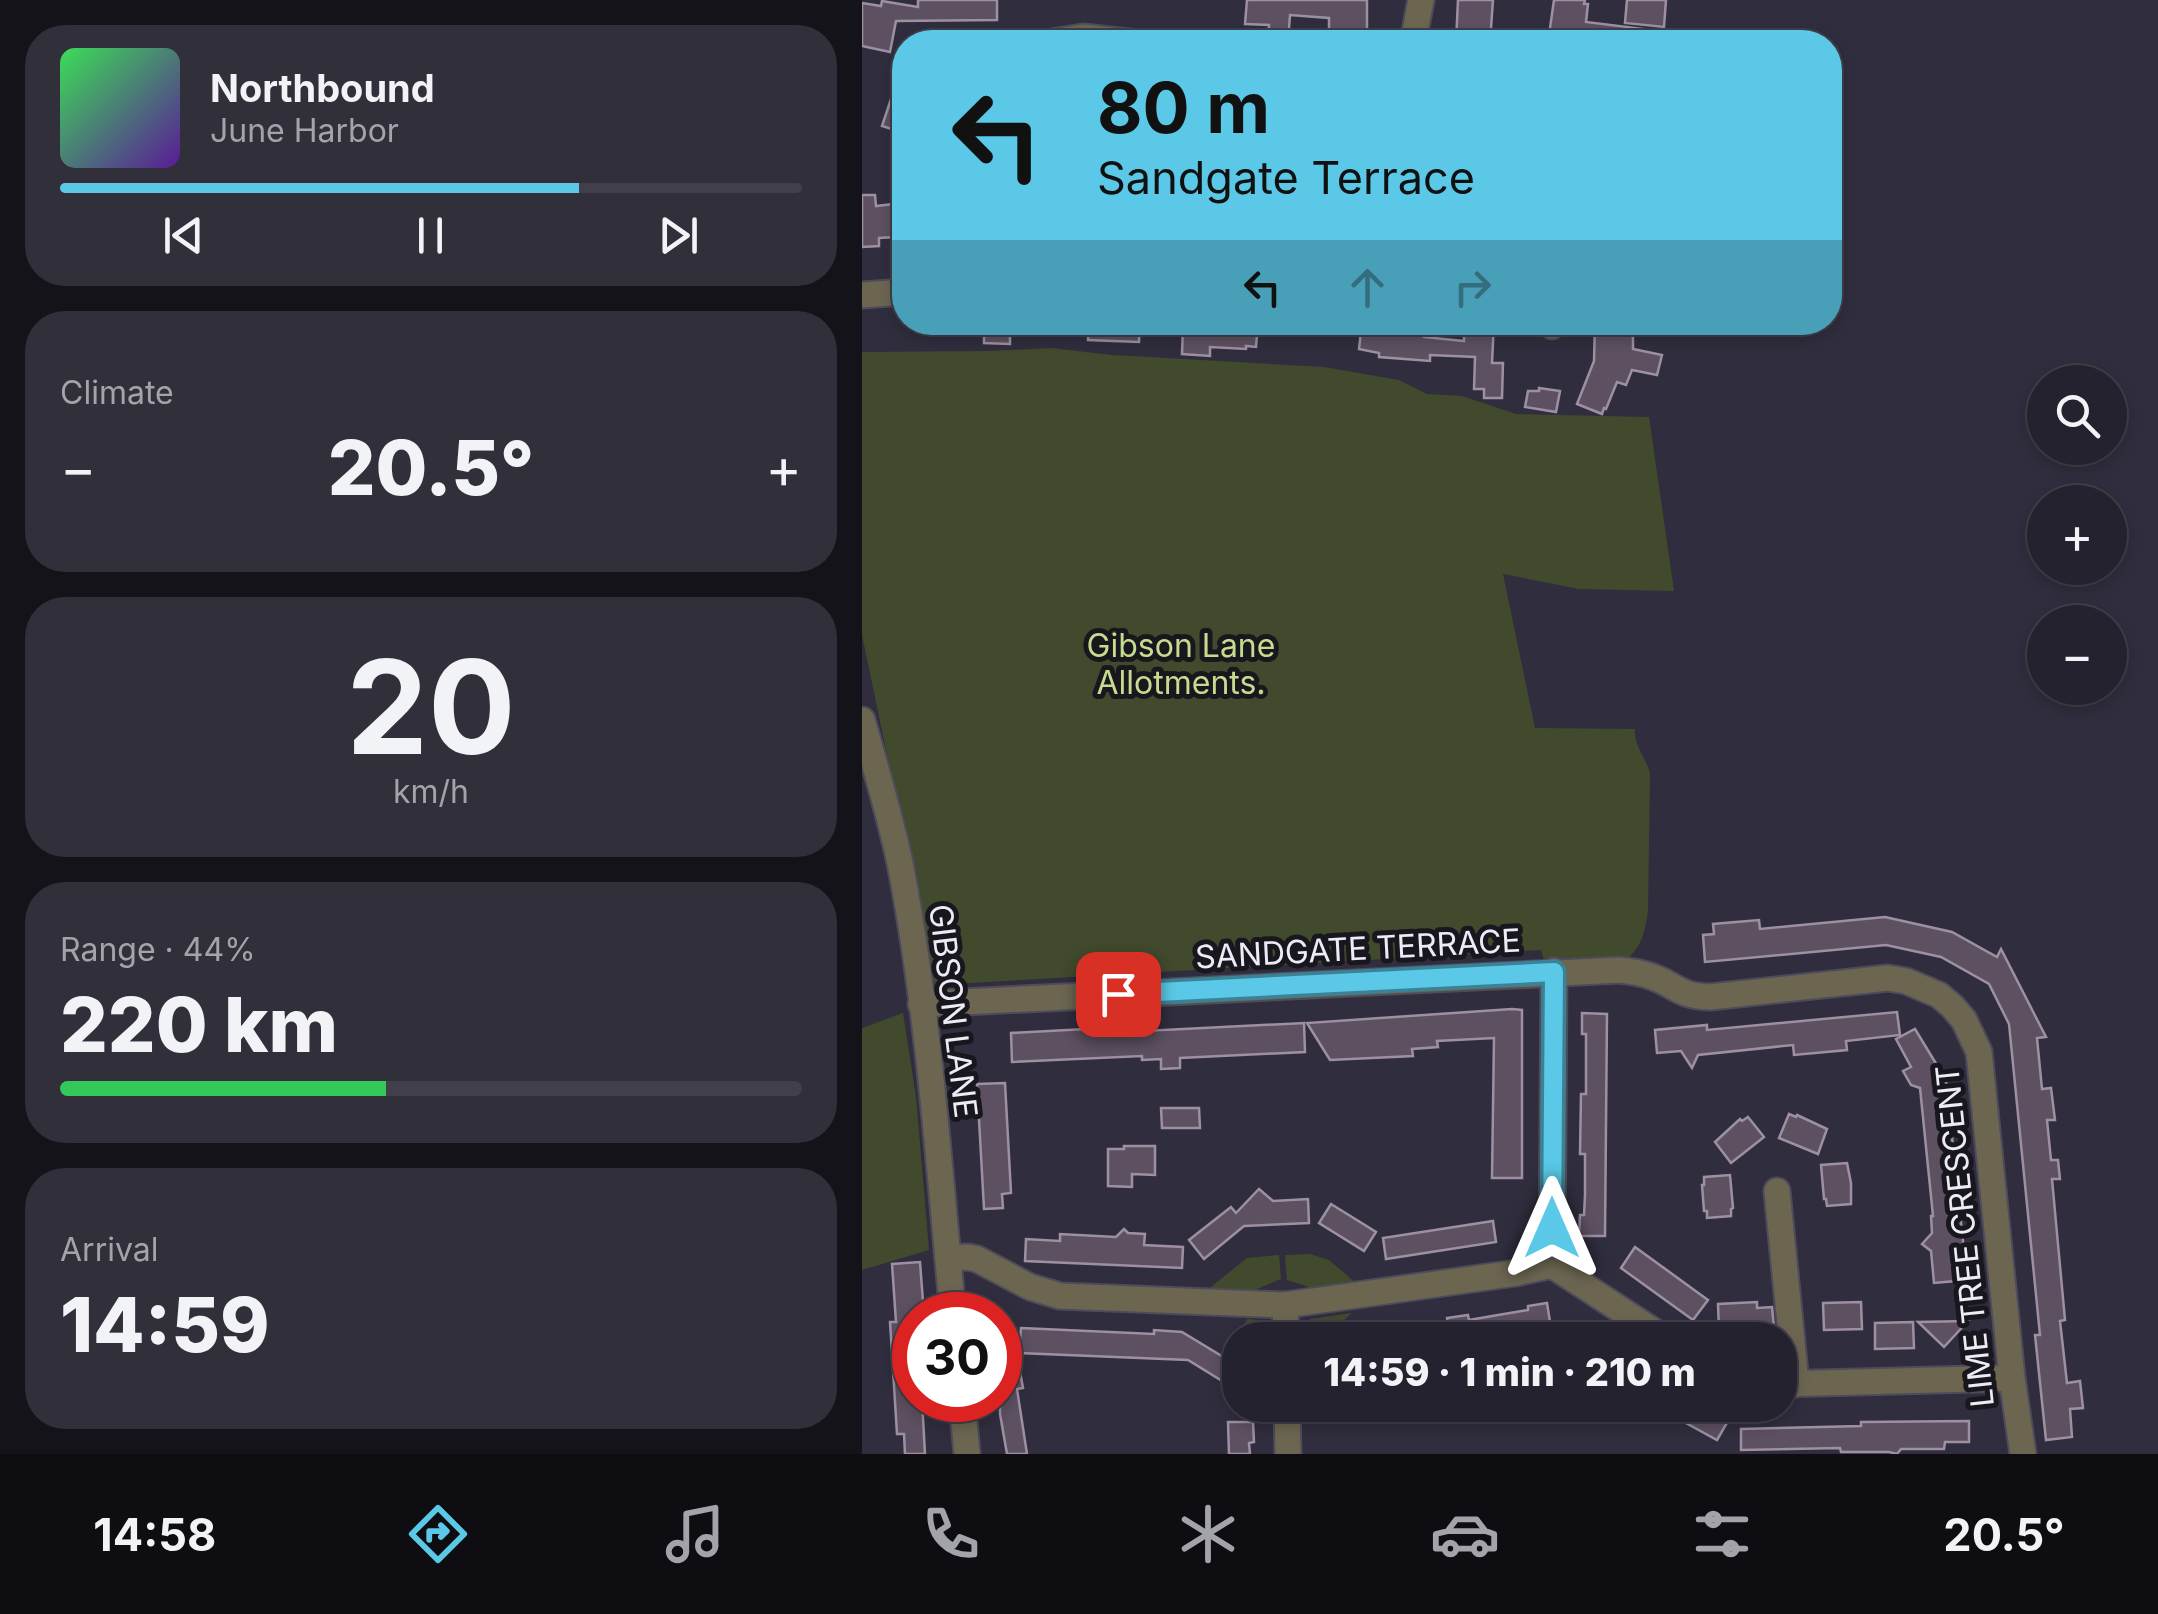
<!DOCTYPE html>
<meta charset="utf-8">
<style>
:root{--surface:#24222e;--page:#302f3a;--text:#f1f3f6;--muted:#a3a4aa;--line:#413f4a;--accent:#5ac8e6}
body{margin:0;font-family:Inter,sans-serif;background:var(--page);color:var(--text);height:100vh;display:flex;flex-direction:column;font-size:38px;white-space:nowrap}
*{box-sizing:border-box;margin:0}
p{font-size:32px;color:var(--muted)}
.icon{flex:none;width:55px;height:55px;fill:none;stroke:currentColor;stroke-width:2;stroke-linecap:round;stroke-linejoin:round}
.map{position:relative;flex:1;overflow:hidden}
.drawer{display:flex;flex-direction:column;gap:25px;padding:25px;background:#141319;width:862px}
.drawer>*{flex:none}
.banner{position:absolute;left:30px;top:30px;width:950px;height:305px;border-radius:40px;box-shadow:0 5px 15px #0003,0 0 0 2px var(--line);background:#5ac8e6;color:#111;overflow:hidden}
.buttons{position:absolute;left:1165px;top:365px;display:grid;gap:20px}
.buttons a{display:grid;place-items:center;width:100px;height:100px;border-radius:50%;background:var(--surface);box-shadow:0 5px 15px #0003,0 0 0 2px var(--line);font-size:50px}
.speed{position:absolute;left:30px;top:1292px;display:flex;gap:20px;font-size:50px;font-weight:700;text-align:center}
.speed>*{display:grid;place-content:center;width:130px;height:130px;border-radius:50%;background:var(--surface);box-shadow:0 5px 15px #0003,0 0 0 2px var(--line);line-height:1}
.speed .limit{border:15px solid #d22;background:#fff;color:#111}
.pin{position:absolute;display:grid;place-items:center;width:85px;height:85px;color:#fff;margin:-42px;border-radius:20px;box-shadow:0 5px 15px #0006}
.me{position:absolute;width:110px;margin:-55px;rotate:0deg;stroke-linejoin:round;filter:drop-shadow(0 0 8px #0008)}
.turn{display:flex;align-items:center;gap:35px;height:210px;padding:0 40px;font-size:45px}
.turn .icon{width:130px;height:130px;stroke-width:2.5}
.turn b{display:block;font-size:70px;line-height:85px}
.lanes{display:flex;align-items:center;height:95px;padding:0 40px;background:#0003;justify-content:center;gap:50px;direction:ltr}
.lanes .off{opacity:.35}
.big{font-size:75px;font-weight:800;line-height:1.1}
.drawer .widget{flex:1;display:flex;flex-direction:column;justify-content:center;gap:15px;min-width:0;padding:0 35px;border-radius:40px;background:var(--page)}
.drawer .dial{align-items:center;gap:0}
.dial b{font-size:130px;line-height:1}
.song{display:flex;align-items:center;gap:30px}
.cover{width:120px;height:120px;border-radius:15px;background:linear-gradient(135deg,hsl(130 70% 55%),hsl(270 70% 35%))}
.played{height:10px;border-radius:5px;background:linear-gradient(90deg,var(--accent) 70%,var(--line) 70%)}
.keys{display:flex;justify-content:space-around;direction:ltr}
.heat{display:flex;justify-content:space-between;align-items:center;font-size:55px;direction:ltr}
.charge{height:15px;border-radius:8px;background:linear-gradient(90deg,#34c759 44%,var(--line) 0)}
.trip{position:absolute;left:360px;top:1322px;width:575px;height:100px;border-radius:40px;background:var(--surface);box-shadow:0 5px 15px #0003,0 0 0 2px var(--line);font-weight:800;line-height:100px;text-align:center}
.dock{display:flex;height:160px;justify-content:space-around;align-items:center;background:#0e0e12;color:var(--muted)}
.dock .icon{width:70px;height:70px}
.dock .current{color:var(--accent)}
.dock b{font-size:45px;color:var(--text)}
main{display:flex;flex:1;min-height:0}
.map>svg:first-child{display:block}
.green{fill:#424a2d}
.building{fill:#5d5061;stroke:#9d90a2;stroke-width:2.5}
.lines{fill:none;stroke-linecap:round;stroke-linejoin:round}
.street-casing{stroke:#4e4b5b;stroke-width:29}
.street{stroke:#6c6651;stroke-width:25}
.route-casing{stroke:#3a8296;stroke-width:25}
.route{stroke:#5ac8e6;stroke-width:18}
.labels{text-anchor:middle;stroke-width:10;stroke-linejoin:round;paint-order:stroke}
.park-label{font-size:32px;fill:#c5db8d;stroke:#18171e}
.street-label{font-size:32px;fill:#ecebf6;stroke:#18171e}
</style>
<main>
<section class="drawer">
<div class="widget">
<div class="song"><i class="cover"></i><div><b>Northbound</b><p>June Harbor</p></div></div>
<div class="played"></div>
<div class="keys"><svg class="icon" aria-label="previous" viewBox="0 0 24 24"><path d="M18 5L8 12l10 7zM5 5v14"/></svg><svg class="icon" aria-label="pause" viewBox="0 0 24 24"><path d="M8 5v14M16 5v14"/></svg><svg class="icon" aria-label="next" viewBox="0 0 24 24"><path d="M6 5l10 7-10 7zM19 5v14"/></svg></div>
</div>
<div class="widget"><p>Climate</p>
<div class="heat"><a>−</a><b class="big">20.5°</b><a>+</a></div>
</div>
<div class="widget dial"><b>20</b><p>km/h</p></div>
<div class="widget"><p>Range · 44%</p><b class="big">220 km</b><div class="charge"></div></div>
<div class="widget"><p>Arrival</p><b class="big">14:59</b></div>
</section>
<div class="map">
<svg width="1296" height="1454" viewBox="0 0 1296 1454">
<rect width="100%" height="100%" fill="#302d3e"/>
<g class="green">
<path d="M 189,348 L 251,355 L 462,367 L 537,380 L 565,394 L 600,396 L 654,414 L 787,417 L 812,591 L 717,589 L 641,574 L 673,728 L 773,729 C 772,746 783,756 788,773 L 786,911 C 783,931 780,948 763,960 L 694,964 L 682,960 L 679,950 L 73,985 L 0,635 L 0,352 L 125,351 Z"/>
<path d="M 41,1013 L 54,1097 L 67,1250 L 0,1270 L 0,1028 Z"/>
<path d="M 448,1254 L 467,1260 L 494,1283 L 450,1288 L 425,1280 L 423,1255 Z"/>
<path d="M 417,1255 L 419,1279 L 388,1292 L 349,1290 L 349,1287 L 385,1258 Z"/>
<path d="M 490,1313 L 459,1340 L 438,1340 L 439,1327 L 448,1319 Z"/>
<path d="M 385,1319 C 399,1319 409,1325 410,1340 L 380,1340 L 376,1337 Z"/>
</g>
<g class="building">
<path d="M 56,0 L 135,0 L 135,20 L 34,21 L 28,52 L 0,46 L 0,3 L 19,6 L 20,1 L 56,7 Z"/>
<path d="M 385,0 L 505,0 L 505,42 L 467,42 L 467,18 L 428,15 L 426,42 L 406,42 L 407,25 L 383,24 Z"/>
<path d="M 596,0 L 631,0 L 628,42 L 594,42 Z"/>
<path d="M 692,0 L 723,0 L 722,4 L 726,4 L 724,22 L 798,31 L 797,42 L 702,42 L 702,37 L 687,35 Z"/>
<path d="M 765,0 L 804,0 L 802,27 L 763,23 Z"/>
<path d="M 39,69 L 42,70 L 42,133 L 20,126 Z"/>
<path d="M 0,195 L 13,195 L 14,206 L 32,204 L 34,237 L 17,238 L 17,246 L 0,247 Z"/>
<path d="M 122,322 L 148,322 L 148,344 L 122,343 Z"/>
<path d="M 227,322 L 278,323 L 277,342 L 226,340 Z"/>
<path d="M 359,322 L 396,322 L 394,347 L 384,346 L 384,349 L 348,347 L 348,356 L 320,354 L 321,325 L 359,327 Z"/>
<path d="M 500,322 L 563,325 L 562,337 L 602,341 L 602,330 L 614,330 L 615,322 L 632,322 L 630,363 L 641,363 L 640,398 L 622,398 L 622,389 L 612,389 L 613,357 L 568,355 L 568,361 L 517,357 L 517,353 L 497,349 Z"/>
<path d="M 733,322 L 763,322 L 763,326 L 771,327 L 771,349 L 800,355 L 795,375 L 770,370 L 764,385 L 755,382 L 744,409 L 742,408 L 740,414 L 715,404 L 732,361 Z"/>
<path d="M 677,388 L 698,391 L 694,412 L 663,407 L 666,391 L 677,391 Z"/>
<path d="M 1023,917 L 1090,932 L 1135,957 L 1139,949 L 1184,1037 L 1175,1038 L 1180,1089 L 1189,1088 L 1193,1120 L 1185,1120 L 1189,1160 L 1196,1160 L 1198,1179 L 1190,1179 L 1203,1320 L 1198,1321 L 1205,1383 L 1218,1381 L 1221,1408 L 1208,1409 L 1210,1437 L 1184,1440 L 1173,1335 L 1178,1335 L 1147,1024 L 1127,984 L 1079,957 L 1024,945 L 843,962 L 841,935 L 852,934 L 851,924 L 897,920 L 898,929 Z"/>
<path d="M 650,1009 L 660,1010 L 660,1178 L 630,1178 L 632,1038 L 575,1041 L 576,1047 L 550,1049 L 551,1056 L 468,1060 L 445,1023 Z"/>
<path d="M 1035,1012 L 1038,1035 L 984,1041 L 985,1050 L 932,1055 L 931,1045 L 836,1055 L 830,1068 L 819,1051 L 795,1053 L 793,1030 L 845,1025 L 845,1030 Z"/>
<path d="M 720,1013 L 745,1014 L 743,1236 L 717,1236 L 718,1215 L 722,1215 L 723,1195 L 723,1154 L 718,1154 L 719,1094 L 724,1094 L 724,1034 L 720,1034 Z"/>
<path d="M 442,1023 L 443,1052 L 318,1058 L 318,1068 L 299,1069 L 299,1059 L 280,1060 L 280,1056 L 150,1062 L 149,1033 L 261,1027 L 262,1032 Z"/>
<path d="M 1053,1029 L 1084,1080 L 1104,1269 L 1093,1270 L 1094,1281 L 1072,1283 L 1069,1251 L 1060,1244 L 1070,1233 L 1069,1216 L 1071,1216 L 1058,1088 L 1049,1085 L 1041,1071 L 1049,1067 L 1034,1039 Z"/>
<path d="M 143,1083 L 149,1193 L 140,1194 L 141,1208 L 122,1209 L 115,1084 Z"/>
<path d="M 299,1108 L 337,1108 L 338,1128 L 300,1128 Z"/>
<path d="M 927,1114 L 934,1117 L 935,1115 L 965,1129 L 956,1154 L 917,1138 Z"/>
<path d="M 886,1117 L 902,1137 L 869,1163 L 853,1142 L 878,1119 L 880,1121 Z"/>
<path d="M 262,1146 L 293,1146 L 293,1175 L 270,1174 L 270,1187 L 246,1186 L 246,1149 L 262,1149 Z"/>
<path d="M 985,1163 L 989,1183 L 989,1204 L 965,1206 L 964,1199 L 962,1199 L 959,1165 Z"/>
<path d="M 868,1175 L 871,1208 L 869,1209 L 869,1216 L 845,1218 L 845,1211 L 842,1211 L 840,1185 L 842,1185 L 842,1177 Z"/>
<path d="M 397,1189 L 411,1201 L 446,1199 L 447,1223 L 382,1226 L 342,1259 L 327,1240 L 369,1207 L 374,1213 Z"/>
<path d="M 469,1204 L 514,1232 L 502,1251 L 457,1223 Z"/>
<path d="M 631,1221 L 634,1242 L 524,1259 L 521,1238 Z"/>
<path d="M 262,1229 L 266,1233 L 283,1234 L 282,1245 L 321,1247 L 320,1268 L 163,1261 L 164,1239 L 198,1241 L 198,1234 L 254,1237 Z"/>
<path d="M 773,1247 L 846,1300 L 831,1320 L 759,1268 Z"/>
<path d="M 58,1262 L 62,1315 L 52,1315 L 52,1400 L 60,1400 L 63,1454 L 43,1454 L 42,1434 L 35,1434 L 28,1322 L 34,1322 L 30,1264 Z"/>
<path d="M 895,1302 L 895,1308 L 910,1307 L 912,1328 L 857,1331 L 856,1304 Z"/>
<path d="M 999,1302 L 1000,1329 L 962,1330 L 961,1303 Z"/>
<path d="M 685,1303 L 689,1328 L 612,1340 L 589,1340 L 585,1318 L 606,1315 L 607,1320 L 636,1315 L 666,1310 L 666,1306 Z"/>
<path d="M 1106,1321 L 1082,1347 L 1056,1322 Z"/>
<path d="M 1051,1322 L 1052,1348 L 1013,1349 L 1013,1323 Z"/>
<path d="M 159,1328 L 292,1334 L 292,1330 L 320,1332 L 376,1366 L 365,1384 L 326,1360 L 157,1353 Z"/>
<path d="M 148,1343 L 149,1351 L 154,1350 L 161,1388 L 155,1389 L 165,1454 L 145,1454 L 138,1414 L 138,1344 Z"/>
<path d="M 791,1405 L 837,1405 L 866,1421 L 855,1440 Z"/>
<path d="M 1107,1421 L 1107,1442 L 1083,1442 L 1082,1449 L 1039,1449 L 1035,1454 L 1027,1452 L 979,1452 L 978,1448 L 879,1450 L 879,1429 L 999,1426 L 999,1422 Z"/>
<path d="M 366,1422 L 391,1422 L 392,1442 L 387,1443 L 388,1454 L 367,1454 Z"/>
</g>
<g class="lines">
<defs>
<g id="street">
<path d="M 190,42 L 221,37 L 267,42"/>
<path d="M 551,42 L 559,0"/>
<path d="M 0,295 L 42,292"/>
<path d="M 690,322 L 690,326"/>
<path d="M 0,720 C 14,769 29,818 39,868 C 67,1015 77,1166 91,1315"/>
<path d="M 59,1004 L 757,970 C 769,971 780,973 791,977 C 817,987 817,996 848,997 L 1026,978 L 1044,981 L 1077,995 L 1090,1006 L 1102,1020 L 1117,1052 L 1150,1378 L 1161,1454"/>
<path d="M 915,1191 L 934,1384"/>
<path d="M 86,1258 L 106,1257 L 115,1259 L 168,1287 L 198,1296 L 423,1305 L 654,1273 L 690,1265"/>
<path d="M 690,1265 L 692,971"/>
<path d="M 690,1265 L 805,1340"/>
<path d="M 423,1305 L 424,1340"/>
<path d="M 918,1384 L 1150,1378"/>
<path d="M 100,1400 L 105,1454"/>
<path d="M 425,1405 L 426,1454"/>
</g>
</defs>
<use href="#street" class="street-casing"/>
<use href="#street" class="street"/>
</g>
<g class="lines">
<defs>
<path id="route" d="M 256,994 L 692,972 L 690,1228"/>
</defs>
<use href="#route" class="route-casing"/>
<use href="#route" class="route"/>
</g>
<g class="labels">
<g class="park-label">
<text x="319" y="657">Gibson Lane<tspan x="319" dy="37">Allotments.</tspan></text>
</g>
<g class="street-label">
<text transform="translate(496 949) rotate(-3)" y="11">SANDGATE TERRACE</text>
<text transform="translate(91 1011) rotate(83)" y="11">GIBSON LANE</text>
<text transform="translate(1103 1236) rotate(-96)" y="11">LIME TREE CRESCENT</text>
</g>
</g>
</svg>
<div class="buttons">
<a><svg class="icon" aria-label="search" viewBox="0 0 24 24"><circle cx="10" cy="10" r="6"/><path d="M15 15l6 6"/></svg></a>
<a>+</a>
<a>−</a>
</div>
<div class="speed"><div class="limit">30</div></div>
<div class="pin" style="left:256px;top:994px;background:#d93025"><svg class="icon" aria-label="arrive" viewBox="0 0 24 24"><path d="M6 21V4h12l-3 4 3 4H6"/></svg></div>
<svg class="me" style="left:690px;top:1228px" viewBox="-20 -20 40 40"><path d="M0-17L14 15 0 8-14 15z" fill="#5ac8e6" stroke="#fff" stroke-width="4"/></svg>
<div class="trip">14:59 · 1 min · 210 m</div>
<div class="banner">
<div class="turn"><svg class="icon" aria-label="left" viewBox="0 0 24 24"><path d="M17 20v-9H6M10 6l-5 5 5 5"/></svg><div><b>80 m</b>Sandgate Terrace</div></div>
<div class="lanes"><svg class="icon" aria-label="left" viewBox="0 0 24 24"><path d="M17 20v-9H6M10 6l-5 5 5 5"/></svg><svg class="icon off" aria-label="ahead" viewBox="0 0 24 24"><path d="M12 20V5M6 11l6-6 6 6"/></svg><svg class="icon off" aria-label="right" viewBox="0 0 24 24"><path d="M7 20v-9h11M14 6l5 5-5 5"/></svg></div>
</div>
</div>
</main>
<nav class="dock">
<b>14:58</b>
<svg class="icon current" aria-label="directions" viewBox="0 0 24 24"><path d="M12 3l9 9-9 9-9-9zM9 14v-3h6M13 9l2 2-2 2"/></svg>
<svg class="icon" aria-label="music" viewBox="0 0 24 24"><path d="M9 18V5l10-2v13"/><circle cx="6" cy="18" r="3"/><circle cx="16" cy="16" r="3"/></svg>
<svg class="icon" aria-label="phone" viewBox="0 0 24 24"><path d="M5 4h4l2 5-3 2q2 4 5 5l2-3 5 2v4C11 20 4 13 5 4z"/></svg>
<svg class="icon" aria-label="climate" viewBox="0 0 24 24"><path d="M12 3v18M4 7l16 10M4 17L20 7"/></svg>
<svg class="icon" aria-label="car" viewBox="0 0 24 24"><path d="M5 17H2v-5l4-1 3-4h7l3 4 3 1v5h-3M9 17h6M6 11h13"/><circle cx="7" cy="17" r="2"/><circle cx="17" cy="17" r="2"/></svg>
<svg class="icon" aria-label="filters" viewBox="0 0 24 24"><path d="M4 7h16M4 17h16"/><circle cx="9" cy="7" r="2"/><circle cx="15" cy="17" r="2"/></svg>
<b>20.5°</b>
</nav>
